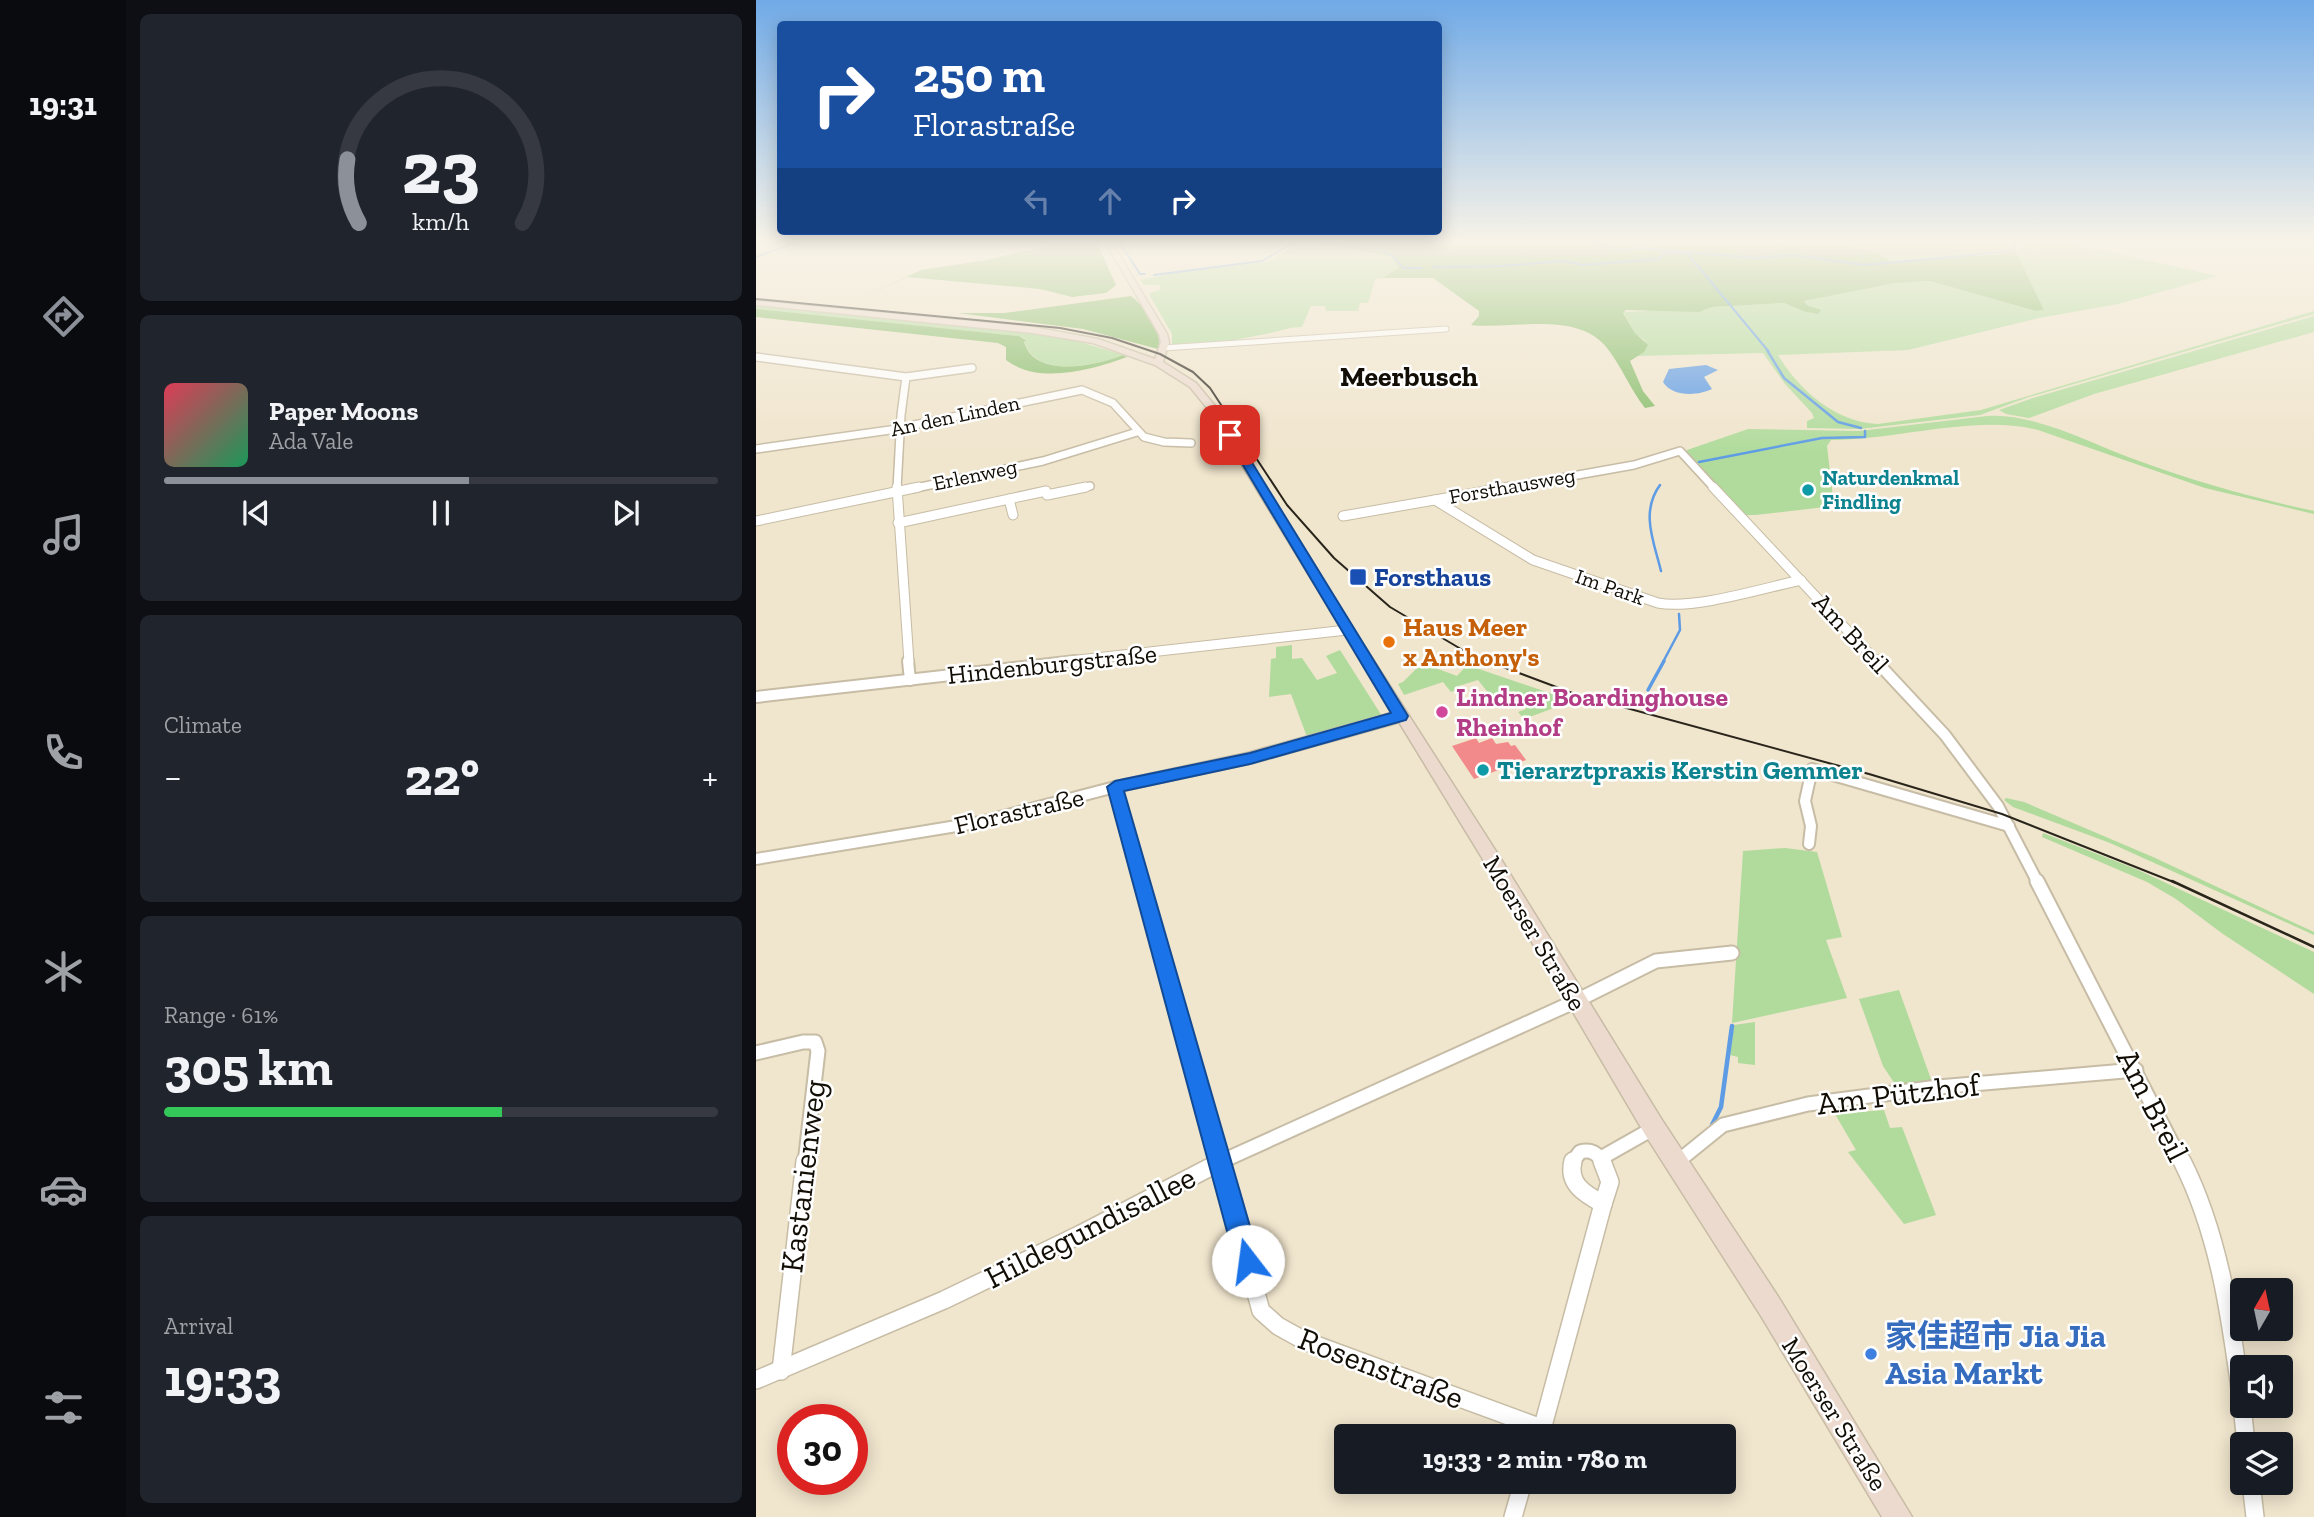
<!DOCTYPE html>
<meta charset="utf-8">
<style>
:root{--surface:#171b24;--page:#20242c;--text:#f1f3f6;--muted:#9ea1a6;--line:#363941;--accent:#8c9099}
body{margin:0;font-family:"Zilla Slab","Noto Sans SC",serif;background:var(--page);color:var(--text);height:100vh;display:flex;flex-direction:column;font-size:26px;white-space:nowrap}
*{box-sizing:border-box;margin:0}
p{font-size:23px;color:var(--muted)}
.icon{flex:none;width:38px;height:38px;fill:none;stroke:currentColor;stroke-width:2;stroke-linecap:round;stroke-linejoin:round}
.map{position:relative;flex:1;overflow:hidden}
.details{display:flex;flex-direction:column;gap:14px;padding:14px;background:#0d0f14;width:630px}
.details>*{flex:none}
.top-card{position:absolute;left:21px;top:21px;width:665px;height:214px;border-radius:7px;box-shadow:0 4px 18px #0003;background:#1a4fa0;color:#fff;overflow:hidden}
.needle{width:46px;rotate:9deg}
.controls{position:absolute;left:1474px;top:1278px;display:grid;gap:14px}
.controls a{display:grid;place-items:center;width:63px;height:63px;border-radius:7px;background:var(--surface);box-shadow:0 4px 18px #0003;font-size:35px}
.speed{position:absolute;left:21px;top:1404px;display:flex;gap:14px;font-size:35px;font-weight:700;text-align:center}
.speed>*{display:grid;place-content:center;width:91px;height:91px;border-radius:50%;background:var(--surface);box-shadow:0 4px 18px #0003;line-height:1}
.speed .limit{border:10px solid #d22;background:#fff;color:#111}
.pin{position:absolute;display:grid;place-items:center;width:60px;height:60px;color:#fff;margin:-30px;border-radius:14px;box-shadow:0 4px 10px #0006}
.me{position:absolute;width:77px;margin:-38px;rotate:345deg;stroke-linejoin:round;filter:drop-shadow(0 0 5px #0008)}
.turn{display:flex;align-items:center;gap:24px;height:147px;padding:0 21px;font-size:32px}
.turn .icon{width:91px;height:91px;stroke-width:2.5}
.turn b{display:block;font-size:49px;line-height:60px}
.lanes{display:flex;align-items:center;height:66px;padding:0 21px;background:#0003;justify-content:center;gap:35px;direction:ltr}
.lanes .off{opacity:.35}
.big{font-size:52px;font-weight:700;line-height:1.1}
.details .widget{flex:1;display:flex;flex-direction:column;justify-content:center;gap:10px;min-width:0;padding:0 24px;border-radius:10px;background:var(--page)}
.details .dial{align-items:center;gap:0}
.dial svg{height:182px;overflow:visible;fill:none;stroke:var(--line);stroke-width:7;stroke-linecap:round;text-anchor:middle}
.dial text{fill:var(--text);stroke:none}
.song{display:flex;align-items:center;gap:21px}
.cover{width:84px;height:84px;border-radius:10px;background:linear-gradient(135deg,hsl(350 70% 55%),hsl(150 70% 35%))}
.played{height:7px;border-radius:4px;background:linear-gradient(90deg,var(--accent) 55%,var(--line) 55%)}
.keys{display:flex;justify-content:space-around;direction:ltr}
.heat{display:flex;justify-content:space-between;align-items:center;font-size:38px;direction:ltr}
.charge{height:10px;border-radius:5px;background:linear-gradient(90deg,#34c759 61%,var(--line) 0)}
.trip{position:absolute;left:578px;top:1424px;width:402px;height:70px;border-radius:7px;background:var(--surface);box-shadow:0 4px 18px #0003;font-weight:700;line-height:70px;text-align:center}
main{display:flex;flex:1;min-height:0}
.dock{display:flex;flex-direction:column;width:126px;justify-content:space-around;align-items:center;background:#090b0e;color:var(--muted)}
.dock .icon{width:49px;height:49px}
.dock .active{color:var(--accent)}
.dock b{font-size:32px;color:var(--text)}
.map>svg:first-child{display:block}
.green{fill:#b0db9c}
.forest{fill:#85bc68}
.water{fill:#5d9be5}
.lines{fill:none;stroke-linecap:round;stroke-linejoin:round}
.stream-far3{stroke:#5d9be5;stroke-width:2}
.stream-far2{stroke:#5d9be5;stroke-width:2.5}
.stream-far1{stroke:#5d9be5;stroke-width:3.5}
.stream{stroke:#5d9be5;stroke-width:4.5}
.building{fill:#f2898a}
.street-far5-casing{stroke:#c7bca5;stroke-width:7}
.street-far4-casing{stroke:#c7bca5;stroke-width:10}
.street-far3-casing{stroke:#c7bca5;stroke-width:11}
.street-far2-casing{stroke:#c7bca5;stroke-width:14}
.street-far1-casing{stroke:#c7bca5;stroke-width:17}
.street-casing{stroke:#c7bca5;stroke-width:20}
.secondary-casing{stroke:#c7bca5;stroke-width:3}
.street-far5{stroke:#fff;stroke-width:5}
.street-far4{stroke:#fff;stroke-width:7}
.street-far3{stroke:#fff;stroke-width:9}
.street-far2{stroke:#fff;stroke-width:10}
.street-far1{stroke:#fff;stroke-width:13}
.street{stroke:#fff;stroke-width:17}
.secondary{fill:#ecdace;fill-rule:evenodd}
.tram-far1{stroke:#29251b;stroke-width:2}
.tram{stroke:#29251b;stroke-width:2.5}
.route{fill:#1a73e8;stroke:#114b97;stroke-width:2}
.culture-dot{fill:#0f9aa8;stroke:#fff;stroke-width:2.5}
.transit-dot{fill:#1a4fb4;stroke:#fff;stroke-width:2.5}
.food-dot{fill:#e8710a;stroke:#fff;stroke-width:2.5}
.hotel-dot{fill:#d1479c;stroke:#fff;stroke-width:2.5}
.shop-dot{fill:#3f7fe0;stroke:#fff;stroke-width:2.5}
.labels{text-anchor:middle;stroke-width:5;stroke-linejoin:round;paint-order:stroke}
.far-street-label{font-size:21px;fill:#120e06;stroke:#fff}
.far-culture-label{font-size:21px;font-weight:bold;fill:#0d838f;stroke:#fff;text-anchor:start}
.transit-label{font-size:26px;font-weight:bold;fill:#164399;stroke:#fff;text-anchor:start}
.food-label{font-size:26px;font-weight:bold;fill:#c56008;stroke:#fff;text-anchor:start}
.street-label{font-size:26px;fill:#120e06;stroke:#fff}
.hotel-label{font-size:26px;font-weight:bold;fill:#b23c85;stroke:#fff;text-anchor:start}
.culture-label{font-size:26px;font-weight:bold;fill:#0d838f;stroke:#fff;text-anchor:start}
.far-district-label{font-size:28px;font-weight:bold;fill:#120e06;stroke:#fff}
.near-street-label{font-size:32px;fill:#120e06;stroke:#fff}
.near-shop-label{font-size:32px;font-weight:bold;fill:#366cbe;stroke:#fff;text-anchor:start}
</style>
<main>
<nav class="dock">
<b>19:31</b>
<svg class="icon active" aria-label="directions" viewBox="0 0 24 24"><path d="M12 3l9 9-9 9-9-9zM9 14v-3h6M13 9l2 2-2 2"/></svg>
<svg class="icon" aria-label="music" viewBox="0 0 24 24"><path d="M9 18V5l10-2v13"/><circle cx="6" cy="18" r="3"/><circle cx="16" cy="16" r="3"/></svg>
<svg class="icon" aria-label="phone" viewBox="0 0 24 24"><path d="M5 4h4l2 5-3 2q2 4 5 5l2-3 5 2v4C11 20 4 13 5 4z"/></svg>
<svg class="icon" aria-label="climate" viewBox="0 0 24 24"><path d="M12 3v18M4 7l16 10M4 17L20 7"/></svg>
<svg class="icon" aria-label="car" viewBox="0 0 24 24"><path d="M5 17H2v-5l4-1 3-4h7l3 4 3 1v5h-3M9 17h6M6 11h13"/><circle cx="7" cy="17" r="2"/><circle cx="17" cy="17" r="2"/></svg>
<svg class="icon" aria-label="filters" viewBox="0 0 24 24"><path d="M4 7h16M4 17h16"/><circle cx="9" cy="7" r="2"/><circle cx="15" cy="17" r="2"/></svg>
</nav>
<section class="details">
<div class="widget dial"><svg viewBox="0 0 100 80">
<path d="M14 69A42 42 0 1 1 86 69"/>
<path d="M14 69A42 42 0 0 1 9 41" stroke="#8c9099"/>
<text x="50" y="56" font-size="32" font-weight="700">23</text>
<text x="50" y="72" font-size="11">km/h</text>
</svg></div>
<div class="widget">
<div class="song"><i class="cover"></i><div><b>Paper Moons</b><p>Ada Vale</p></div></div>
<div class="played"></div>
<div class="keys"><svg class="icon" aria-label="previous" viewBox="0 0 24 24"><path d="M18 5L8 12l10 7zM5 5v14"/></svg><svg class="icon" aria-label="pause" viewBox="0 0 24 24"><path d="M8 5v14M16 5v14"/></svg><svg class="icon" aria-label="next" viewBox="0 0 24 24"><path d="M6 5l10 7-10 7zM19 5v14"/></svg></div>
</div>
<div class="widget"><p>Climate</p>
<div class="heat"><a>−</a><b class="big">22°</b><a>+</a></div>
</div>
<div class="widget"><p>Range · 61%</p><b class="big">305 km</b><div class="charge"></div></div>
<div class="widget"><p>Arrival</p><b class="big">19:33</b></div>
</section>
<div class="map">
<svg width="1558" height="1517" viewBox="0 0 1558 1517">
<rect width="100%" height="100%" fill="#f0e5cd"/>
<g class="green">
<path d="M 544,243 C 574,243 609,247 637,257 L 642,268 L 626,278 L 619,279 L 612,303 L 604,303 L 602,311 L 570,311 L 569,306 L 555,306 L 546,327 C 532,327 522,332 509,334 C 479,340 446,347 416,345 L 416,334 L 393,294 L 405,289 L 403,285 L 388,285 L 384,280 L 432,270 L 512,262 Z"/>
<path d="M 1084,243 L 1257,243 L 1256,249 L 1246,252 L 1132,261 L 1122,253 Z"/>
<path d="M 1270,243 L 1315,243 L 1462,276 L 1362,304 L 1283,318 L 1152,350 L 1022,355 C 1043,390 1079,422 1122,424 L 1225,410 L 1558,311 L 1558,314 L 1273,397 L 1224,415 L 1104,429 L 1051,428 L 1051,421 L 1058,418 L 1056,413 L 1029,384 L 1007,353 L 880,356 L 888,352 L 889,341 L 879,333 L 867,312 L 913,310 L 943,312 L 957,307 L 1028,303 L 1057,314 L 1058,307 L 1051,305 L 1048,301 L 1139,283 L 1174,281 L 1280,311 L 1288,310 L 1259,250 L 1266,249 Z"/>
<path d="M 0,304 L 243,327 L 324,340 L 318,340 L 367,355 C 341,366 279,379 268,341 L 270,339 L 263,336 L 0,309 Z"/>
<path d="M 1558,316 L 1558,332 L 1338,394 L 1273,418 L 1250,414 L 1243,410 L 1277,398 Z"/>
<path d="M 1231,416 C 1278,412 1338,445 1383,461 C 1440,482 1498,498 1558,511 L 1558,514 L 1449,488 L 1282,430 C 1220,414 1142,440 1075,440 L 1071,446 L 1078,506 L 999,515 L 988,515 L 930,454 L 931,450 L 992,429 L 1103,431 Z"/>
<path d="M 536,645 L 536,659 L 546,658 L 561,680 L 581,673 L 570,656 L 584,650 L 626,716 L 551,737 L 535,694 L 513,697 L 515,659 L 520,658 L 520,647 Z"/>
<path d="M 666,663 L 701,676 L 711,665 L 817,701 L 768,719 L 762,712 L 770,709 L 758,694 L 738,700 L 722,680 L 699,687 L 700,690 L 695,692 L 687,682 L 648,695 L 642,684 L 647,682 Z"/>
<path d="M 1250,798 L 1268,802 L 1397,857 L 1558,932 L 1558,935 L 1354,843 L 1257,807 L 1248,800 Z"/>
<path d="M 1287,833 L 1380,869 L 1558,952 L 1558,994 L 1467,934 L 1420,899 L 1391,882 L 1286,837 Z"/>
<path d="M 1029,848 L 1061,852 L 1086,937 L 1070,940 L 1091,998 L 976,1023 L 987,851 Z"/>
<path d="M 1143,990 L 1176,1082 L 1139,1084 L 1127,1066 L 1103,999 Z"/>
<path d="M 999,1022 L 999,1065 L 982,1063 L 982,1057 L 974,1055 L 978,1025 Z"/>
<path d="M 1128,1110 L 1134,1128 L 1146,1127 L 1180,1215 L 1148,1224 L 1092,1152 L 1100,1150 L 1079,1114 Z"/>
</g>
<g class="forest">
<path d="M 341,243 L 360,285 L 350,293 L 316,297 L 284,289 L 151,277 L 99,301 L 165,270 L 230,260 L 299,244 Z"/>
<path d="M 562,243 L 1084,243 L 1122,253 L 1134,262 L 1245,254 L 1259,250 L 1288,310 L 1280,311 L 1174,281 L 1139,283 L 1048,301 L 1051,305 L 1065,310 L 1062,314 L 1050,312 L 1028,303 L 957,307 L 943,312 L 870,310 L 867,313 L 879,333 L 892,345 L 888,352 L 874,361 L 887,391 L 899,406 L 889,408 C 874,389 866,367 851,348 C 821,310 755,330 715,325 L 723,316 L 723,311 L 677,278 L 626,278 L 642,268 L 637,257 Z"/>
<path d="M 375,296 C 388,306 408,332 402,349 L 327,329 L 202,313 L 248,313 Z"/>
<path d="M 0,309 L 263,336 L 270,340 L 268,342 C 279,379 341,366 367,355 L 371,357 C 335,370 283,385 250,360 L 250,347 L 242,343 L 0,317 Z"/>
</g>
<path class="water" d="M 950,365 L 962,370 L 948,377 L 956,389 C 942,396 916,397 907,382 L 913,369 Z"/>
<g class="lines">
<g class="stream-far3">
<path d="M 364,243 L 384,274 L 389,274"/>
<path d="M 568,243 C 594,246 632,242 647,268 L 666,268"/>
<path d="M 837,243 L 865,250 L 885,248 L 998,258 L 1037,255 L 1108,265 L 1248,252 L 1258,248 L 1259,243"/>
<path d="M 931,253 L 1013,352"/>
<path d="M 0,257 L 39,243"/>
<path d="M 677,267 L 745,266 L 808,261 L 827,265 L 903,259 L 907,253 L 931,253"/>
<path d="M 398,275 L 506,261 L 537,243"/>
</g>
<g class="stream-far2">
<path d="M 1011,350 L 1028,378 L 1082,422 L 1105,428"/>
<path d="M 943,462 L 1066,438 L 1109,437 L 1109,431"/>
<path d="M 904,485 C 884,512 898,542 905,571"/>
<path d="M 907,662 L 924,630 L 923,614"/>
</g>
<path class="stream-far1" d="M 892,690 L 908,661"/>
<path class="stream" d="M 956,1125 L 965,1107 L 976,1026"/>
</g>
<path class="building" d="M 720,738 L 723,743 L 736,738 L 740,744 L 752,742 L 755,746 L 759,745 L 770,760 L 718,779 L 696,746 Z"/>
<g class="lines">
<defs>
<path id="street-far5" d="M 407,348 L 690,329"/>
<g id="street-far4">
<path d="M 0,357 L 150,377 L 145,415 L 141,489"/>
<path d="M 150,377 L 216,368"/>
<path d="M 0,449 L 134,430 L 326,390 L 357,403 L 388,437 L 408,442 L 435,443"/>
<path d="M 155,489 L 287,461 L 381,432"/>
<path d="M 321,489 L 334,486"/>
<path d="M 743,489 L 878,465 L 924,451 L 959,489"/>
</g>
<g id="street-far3">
<path d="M 141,487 L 153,662"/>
<path d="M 957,487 L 1121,662"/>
<path d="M 253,499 L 257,515"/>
<path d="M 679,500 L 777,560 L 902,603 C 937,610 1008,588 1045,580"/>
<path d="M 587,516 L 753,487"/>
<path d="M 0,521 L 163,487"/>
<path d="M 142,523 L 290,491 L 291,495 L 330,487"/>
<path d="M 304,662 L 591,630"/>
</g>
<g id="street-far2">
<path d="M 152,661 L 154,680"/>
<path d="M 1120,661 L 1189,735 L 1242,806 L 1282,883"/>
<path d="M 0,697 L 320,661"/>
<path d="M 359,787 L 386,883"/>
<path d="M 1053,844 L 1055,826 L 1049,801 L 1056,769 L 1253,826"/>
<path d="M 0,859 L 225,822 L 359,787 L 494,758 L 645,716"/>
</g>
<g id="street-far1">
<path d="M 385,881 L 464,1163"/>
<path d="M 1281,881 L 1426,1163"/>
<path d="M 0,1053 L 47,1042 L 59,1042 L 62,1051 L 49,1163"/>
<path d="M 845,1158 L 898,1128"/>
<path d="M 462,1163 L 820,1001 L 900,961 L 976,953"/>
<path d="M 816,1163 L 824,1152 C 835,1149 841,1153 848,1163"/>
<path d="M 920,1163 L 967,1125 L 1052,1104 L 1182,1087 L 1380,1070"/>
</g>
<g id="street">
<path d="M 463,1161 L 505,1311 L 522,1326 L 549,1341 L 788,1429"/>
<path d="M 817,1161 C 811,1184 829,1194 847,1204"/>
<path d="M 846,1161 L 854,1182 L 847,1204"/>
<path d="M 1426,1161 C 1464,1236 1475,1321 1486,1403"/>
<path d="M 920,1163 L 922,1161"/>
<path d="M 25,1371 L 49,1161"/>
<path d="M 0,1380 L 188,1300 L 325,1234 L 466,1161"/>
<path d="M 1486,1405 L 1490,1444"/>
<path d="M 784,1437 L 847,1204"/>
<path d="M 1495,1482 L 1499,1517"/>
<path d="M 757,1517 L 767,1482"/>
</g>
<path id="secondary" d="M 350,243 L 356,243 L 411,334 L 413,342 L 407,362 L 440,383 L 460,407 L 598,630 L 743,856 L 906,1120 L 1023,1298 L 1156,1517 L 1126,1517 L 1005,1316 L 890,1136 L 731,866 L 451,408 L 434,387 L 399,365 L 337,343 L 277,333 L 0,305 L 0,301 L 277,327 L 342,339 L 399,359 L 405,342 L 403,334 Z"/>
</defs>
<use href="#street-far5" class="street-far5-casing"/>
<use href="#street-far4" class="street-far4-casing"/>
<use href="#street-far3" class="street-far3-casing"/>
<use href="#street-far2" class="street-far2-casing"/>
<use href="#street-far1" class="street-far1-casing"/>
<use href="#street" class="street-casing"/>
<use href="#secondary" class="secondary-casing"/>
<use href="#street-far5" class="street-far5"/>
<use href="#street-far4" class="street-far4"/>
<use href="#street-far3" class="street-far3"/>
<use href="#street-far2" class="street-far2"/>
<use href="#street-far1" class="street-far1"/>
<use href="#street" class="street"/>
<use href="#secondary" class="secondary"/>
<path class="tram-far1" d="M 0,299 L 304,328 L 356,338 L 404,354 L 437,372 L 454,388 L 531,505 L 578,558 L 634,607 L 715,655 L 819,694 L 1113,774 L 1246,814 L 1420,883"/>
<path class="tram" d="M 1416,881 L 1558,947"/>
</g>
<linearGradient id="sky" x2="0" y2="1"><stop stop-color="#70aae7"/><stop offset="0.53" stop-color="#f8f3e8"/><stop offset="1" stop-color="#f8f3e8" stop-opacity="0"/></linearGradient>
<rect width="1558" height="455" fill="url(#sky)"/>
<path class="route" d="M 474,432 L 479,435 L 652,716 L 650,720 L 494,764 L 368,791 L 504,1261 L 500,1270 L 492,1274 L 483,1270 L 479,1261 L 351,787 L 359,781 L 494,753 L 635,713 L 469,435 Z"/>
<g class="culture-dot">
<circle cx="1052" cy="490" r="7"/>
<circle cx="727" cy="770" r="7"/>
</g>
<rect class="transit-dot" x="593" y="568" width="18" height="18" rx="3.5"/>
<circle class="food-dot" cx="633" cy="642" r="7"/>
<circle class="hotel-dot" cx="686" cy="712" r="7"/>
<circle class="shop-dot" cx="1115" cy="1354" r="7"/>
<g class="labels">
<g class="far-street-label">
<text transform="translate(199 416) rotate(-12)" y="7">An den Linden</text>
<text transform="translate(219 475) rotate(-12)" y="7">Erlenweg</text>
<text transform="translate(756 486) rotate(-10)" y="7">Forsthausweg</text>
<text transform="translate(854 587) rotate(19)" y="7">Im Park</text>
</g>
<g class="far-culture-label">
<text x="1066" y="485">Naturdenkmal<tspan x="1066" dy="24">Findling</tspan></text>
</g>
<g class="transit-label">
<text x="618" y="586">Forsthaus</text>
</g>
<g class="food-label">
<text x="647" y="636">Haus Meer<tspan x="647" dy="30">x Anthony's</tspan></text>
</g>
<g class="street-label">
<text transform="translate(1095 633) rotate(47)" y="9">Am Breil</text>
<text transform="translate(296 664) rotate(-6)" y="9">Hindenburgstraße</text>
<text transform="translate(263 811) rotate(-13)" y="9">Florastraße</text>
<text transform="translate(779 933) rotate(59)" y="9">Moerser Straße</text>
<text transform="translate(1079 1414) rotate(58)" y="9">Moerser Straße</text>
</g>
<g class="hotel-label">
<text x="700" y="706">Lindner Boardinghouse<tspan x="700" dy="30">Rheinhof</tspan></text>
</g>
<g class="culture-label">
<text x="741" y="779">Tierarztpraxis Kerstin Gemmer</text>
</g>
<g class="far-district-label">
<text x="653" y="386">Meerbusch</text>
</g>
<g class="near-street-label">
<text transform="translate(1142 1094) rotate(-7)" y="11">Am Pützhof</text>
<text transform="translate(1397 1105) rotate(63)" y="11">Am Breil</text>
<text transform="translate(47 1176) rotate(-83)" y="11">Kastanienweg</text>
<text transform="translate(334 1227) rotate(-27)" y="11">Hildegundisallee</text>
<text transform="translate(625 1368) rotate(21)" y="11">Rosenstraße</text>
</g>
<g class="near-shop-label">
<text x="1129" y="1347">家佳超市 Jia Jia<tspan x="1129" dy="37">Asia Markt</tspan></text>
</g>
</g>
</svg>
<div class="controls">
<a><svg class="needle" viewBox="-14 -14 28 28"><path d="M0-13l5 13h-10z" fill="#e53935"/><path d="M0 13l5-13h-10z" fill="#9ea1a6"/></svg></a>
<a><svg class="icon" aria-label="sound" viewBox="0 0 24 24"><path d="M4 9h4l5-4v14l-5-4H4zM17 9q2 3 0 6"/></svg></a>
<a><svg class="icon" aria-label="layers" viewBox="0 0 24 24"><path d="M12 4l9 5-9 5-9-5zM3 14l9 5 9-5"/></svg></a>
</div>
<div class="speed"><div class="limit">30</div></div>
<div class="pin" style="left:474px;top:435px;background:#d93025"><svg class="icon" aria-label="arrive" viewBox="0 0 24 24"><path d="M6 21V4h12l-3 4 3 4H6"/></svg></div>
<svg class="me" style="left:492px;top:1261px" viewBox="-20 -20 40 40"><circle r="19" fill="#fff"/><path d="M0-13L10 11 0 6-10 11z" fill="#1a73e8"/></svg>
<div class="trip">19:33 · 2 min · 780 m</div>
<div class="top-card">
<div class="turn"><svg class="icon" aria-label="right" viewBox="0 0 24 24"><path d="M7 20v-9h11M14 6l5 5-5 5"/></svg><div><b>250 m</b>Florastraße</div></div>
<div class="lanes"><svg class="icon off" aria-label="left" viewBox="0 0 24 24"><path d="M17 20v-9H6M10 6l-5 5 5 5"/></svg><svg class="icon off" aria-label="ahead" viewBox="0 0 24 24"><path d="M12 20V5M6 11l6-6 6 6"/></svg><svg class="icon" aria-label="right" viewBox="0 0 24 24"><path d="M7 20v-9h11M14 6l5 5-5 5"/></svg></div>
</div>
</div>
</main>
